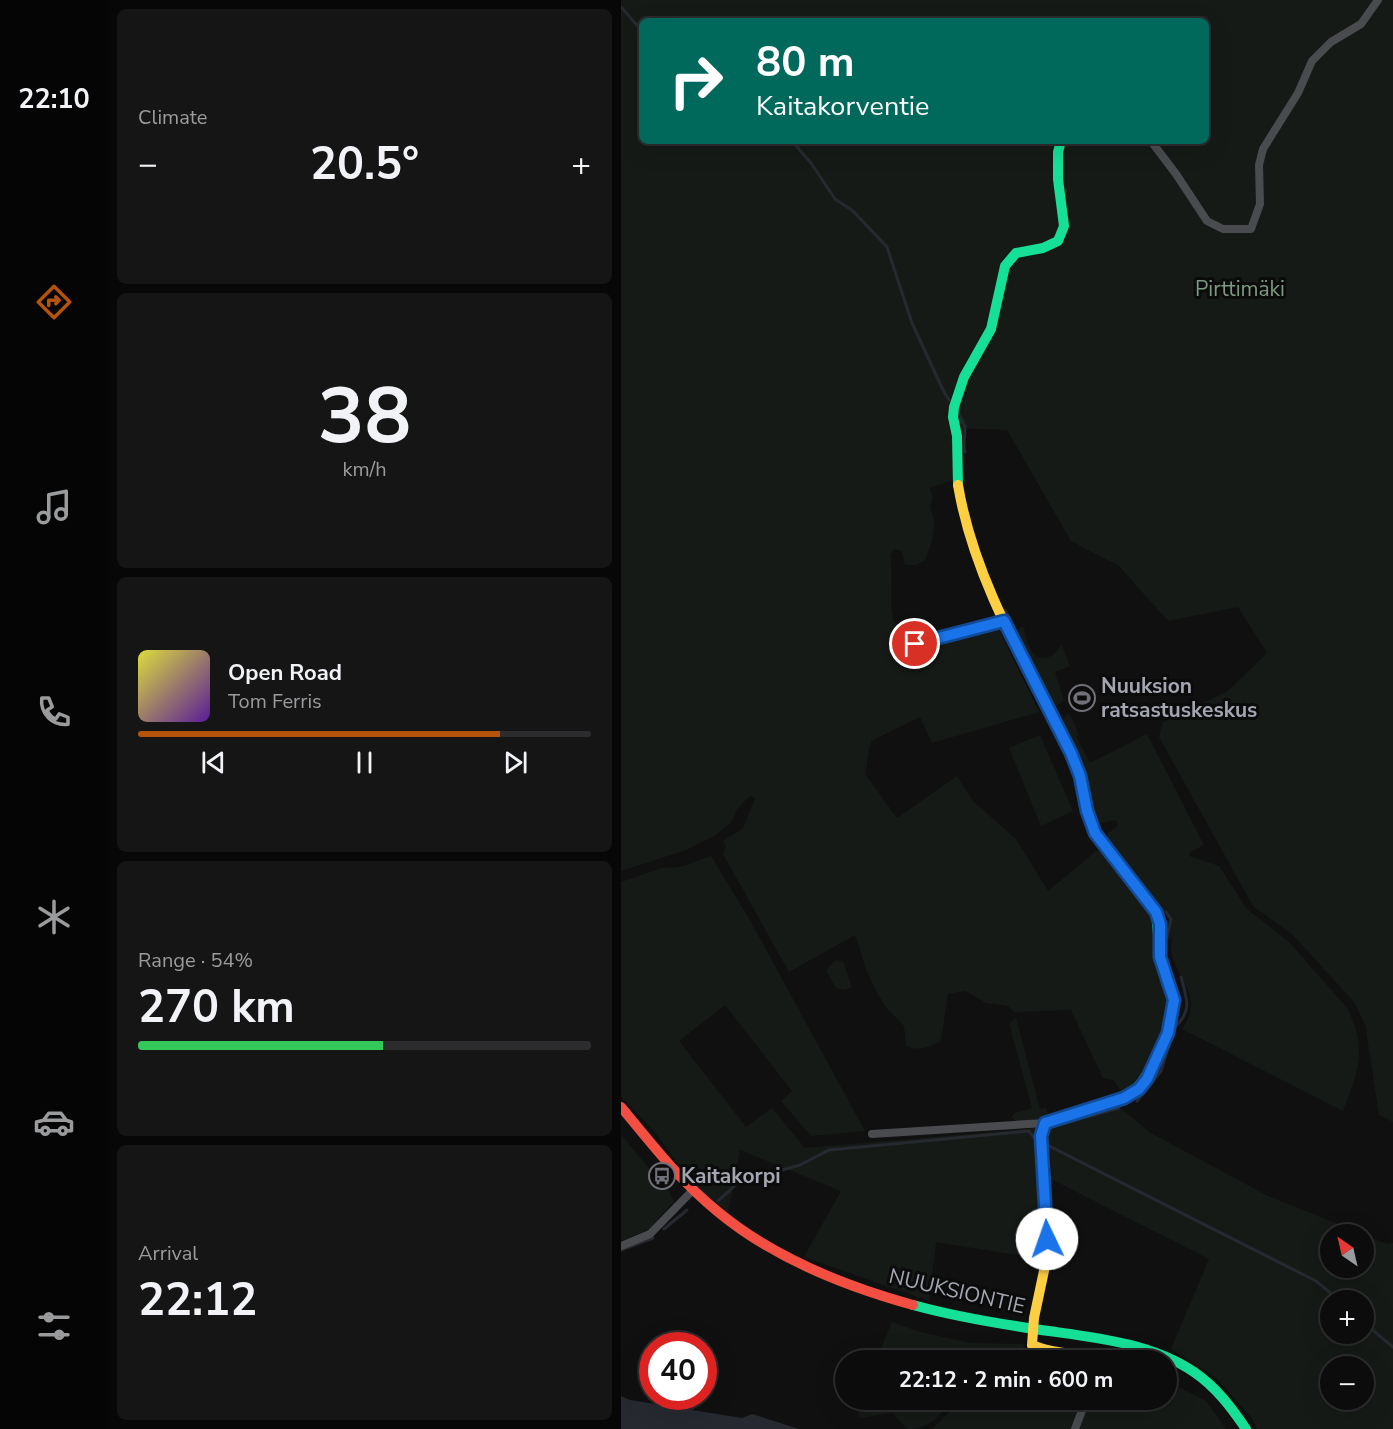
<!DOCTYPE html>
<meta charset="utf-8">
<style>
:root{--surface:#0c0c0d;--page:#151516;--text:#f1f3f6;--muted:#9a9b9d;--line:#2c2c2e;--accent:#b45309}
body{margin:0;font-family:"Nunito Sans",sans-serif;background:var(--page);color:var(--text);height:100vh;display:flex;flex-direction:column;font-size:22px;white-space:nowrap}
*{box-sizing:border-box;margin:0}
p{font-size:20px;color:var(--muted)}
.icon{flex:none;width:33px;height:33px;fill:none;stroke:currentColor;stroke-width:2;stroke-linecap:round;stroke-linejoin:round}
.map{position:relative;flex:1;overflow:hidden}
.sheet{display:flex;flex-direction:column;gap:9px;padding:9px;background:#070707;width:513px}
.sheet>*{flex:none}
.guide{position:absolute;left:18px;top:18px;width:570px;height:126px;border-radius:9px;box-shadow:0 6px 24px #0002,0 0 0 2px var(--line);background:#00695c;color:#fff;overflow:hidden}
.needle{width:39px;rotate:326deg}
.buttons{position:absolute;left:699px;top:1224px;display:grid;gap:12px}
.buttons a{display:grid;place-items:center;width:54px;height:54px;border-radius:50%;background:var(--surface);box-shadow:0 6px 24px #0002,0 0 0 2px var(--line);font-size:30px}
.speed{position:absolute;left:18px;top:1332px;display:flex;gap:12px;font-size:30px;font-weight:700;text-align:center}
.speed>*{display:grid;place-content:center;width:78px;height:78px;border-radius:50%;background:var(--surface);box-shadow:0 6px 24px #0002,0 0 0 2px var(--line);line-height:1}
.speed .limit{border:9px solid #d22;background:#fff;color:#111}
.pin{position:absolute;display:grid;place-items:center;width:51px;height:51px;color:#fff;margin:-26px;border:3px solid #fff;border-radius:50%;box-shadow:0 2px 6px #0007}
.me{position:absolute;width:66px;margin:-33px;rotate:357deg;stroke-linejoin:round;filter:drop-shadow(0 0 4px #0008)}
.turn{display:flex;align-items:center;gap:21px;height:126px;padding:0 18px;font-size:27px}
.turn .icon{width:78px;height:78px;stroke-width:2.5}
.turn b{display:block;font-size:42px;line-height:51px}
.big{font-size:45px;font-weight:700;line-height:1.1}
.sheet .widget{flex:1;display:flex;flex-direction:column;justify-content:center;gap:9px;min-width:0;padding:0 21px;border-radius:9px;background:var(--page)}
.sheet .dial{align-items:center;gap:0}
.dial b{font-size:78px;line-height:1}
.song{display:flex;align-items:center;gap:18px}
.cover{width:72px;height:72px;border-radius:9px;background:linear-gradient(135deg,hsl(60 70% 55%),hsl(270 70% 35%))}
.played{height:6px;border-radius:3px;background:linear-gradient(90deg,var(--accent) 80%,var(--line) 80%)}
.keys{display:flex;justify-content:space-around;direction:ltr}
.heat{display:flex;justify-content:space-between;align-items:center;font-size:33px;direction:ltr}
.charge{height:9px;border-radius:4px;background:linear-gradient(90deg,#34c759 54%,var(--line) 0)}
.trip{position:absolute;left:214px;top:1350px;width:342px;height:60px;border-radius:30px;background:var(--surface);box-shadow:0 6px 24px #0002,0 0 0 2px var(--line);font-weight:700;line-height:60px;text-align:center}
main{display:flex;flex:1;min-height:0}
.tabs{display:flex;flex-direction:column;width:108px;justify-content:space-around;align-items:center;background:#050505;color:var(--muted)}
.tabs .icon{width:42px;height:42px}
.tabs .current{color:var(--accent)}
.tabs b{font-size:27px;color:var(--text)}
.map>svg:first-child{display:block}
.green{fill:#161a17;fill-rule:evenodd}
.water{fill:#262a30}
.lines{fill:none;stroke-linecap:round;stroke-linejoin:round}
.stream{stroke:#262a30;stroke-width:3}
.street{stroke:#4a4b4f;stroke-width:8}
.fast{stroke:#16e098;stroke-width:10}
.slow{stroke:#ffcf43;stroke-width:10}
.jam{stroke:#f24e42;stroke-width:10}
.route-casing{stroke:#114b97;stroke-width:15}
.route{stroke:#1a73e8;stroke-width:10}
.labels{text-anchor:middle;stroke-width:6;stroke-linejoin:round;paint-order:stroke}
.park-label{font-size:21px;fill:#7c9981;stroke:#0b0b0c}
.poi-label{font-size:21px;font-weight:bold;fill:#a3a5b0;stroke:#0b0b0c;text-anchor:start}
.street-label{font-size:21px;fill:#a3a5b0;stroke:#0b0b0c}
</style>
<main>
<nav class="tabs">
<b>22:10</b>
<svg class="icon current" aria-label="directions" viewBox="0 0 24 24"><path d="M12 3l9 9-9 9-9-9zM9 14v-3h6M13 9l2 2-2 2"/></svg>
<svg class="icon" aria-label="music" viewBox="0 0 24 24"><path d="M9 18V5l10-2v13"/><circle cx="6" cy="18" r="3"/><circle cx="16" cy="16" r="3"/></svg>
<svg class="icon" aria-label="phone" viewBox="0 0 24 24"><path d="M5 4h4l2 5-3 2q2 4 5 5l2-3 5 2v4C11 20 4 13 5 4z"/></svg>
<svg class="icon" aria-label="climate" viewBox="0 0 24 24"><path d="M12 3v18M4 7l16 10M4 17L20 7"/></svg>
<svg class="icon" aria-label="car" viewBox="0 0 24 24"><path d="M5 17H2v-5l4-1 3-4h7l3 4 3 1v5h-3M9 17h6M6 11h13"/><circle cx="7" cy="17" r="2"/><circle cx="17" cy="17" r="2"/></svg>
<svg class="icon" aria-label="filters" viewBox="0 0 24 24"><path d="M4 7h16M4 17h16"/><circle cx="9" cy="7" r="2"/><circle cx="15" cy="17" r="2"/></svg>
</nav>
<section class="sheet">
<div class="widget"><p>Climate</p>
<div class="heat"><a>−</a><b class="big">20.5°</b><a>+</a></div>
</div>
<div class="widget dial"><b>38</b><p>km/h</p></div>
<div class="widget">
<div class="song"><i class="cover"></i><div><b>Open Road</b><p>Tom Ferris</p></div></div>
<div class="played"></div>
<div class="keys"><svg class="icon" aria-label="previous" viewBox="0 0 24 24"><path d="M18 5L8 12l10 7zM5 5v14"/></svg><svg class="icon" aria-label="pause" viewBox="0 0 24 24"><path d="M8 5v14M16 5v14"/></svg><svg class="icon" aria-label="next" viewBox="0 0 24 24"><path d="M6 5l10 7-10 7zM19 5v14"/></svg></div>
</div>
<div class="widget"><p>Range · 54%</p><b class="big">270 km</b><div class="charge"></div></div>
<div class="widget"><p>Arrival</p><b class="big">22:12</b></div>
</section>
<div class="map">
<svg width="772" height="1429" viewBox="0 0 772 1429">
<rect width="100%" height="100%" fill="#101011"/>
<g class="green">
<path d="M 0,0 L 772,0 L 772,1122 L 758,1115 L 744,1024 L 733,1002 L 671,934 L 632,906 L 538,737 L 542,722 L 607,691 L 646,653 L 617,607 L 547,621 L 498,566 L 450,541 L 386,430 L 335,428 L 332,480 L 309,488 L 312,498 L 309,507 C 318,527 311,541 304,560 L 295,565 L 284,565 L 281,551 L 273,549 L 269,555 C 273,578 267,600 273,623 L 295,626 L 301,635 L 269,643 L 278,664 L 299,658 L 299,648 L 376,626 L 418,712 L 311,743 L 299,717 L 250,741 L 244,774 L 276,818 L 336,776 L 352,801 L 395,839 L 427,891 L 480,847 L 507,879 L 533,917 L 534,959 L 547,1002 L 548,1012 L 532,1058 L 510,1090 L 501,1093 L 493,1080 L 482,1078 L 450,1010 L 393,1012 L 387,1006 L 365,1003 L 344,991 L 327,994 L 320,1041 C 309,1046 296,1053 285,1045 L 283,1026 L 264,1006 L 255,991 L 245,969 L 234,935 L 168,972 L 102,854 L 105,847 L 102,841 L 122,828 L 134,799 L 130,795 L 116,809 L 110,823 L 93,836 L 65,850 L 0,871 ZM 21,21 L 585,21 L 585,141 L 21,141 Z"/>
<path d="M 401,627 L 403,627 C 404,635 406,643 410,650 C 419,665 435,657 440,644 L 449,666 L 434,672 L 443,701 L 433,707 L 428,705 L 395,633 L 397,629 Z"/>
<path d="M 449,714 L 458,735 L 455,736 L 469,763 L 526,734 L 583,845 L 569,852 L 568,856 L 598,866 L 626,909 L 668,942 L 726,1008 C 747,1048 737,1072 722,1111 L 561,1029 C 588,992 542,967 551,940 L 545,938 L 549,921 L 519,880 L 488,844 L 486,839 L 487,833 L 497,826 L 495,820 L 480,823 L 473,819 L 441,724 L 444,716 Z"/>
<path d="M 419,735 L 452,811 L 420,826 L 388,748 Z"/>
<path d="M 90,856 L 130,922 L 244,1131 L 190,1136 L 160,1101 L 171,1091 L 104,1005 L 58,1041 L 125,1127 L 151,1108 L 184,1148 L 416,1128 L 421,1259 L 315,1242 L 308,1301 L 183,1257 L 220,1191 L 119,1150 L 107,1212 L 87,1197 L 68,1179 L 33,1131 L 0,1097 L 0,882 L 44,867 C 58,871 76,860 90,856 Z"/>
<path d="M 215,960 L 222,962 L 231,987 L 222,990 L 215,988 L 205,970 Z"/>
<path d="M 395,1018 L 419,1109 L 425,1108 L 427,1113 L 422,1119 L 397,1122 L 391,1118 L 391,1116 L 394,1113 L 411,1108 L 388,1023 Z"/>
<path d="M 496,1105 L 528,1132 L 647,1196 L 742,1234 L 710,1234 L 710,1268 L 742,1268 L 742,1235 L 766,1244 L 772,1243 L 772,1429 L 636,1429 L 631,1418 L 594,1377 L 550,1349 L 588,1259 L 432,1180 L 427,1135 L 433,1123 ZM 710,1300 L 742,1300 L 742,1334 L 710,1334 ZM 710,1366 L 742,1366 L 742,1400 L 710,1400 Z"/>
<path d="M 0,1135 L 49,1193 L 53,1201 L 27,1230 L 0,1241 Z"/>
<path d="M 271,1322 L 299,1332 L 350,1343 L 402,1344 L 405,1352 C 371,1367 295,1361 255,1360 Z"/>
<path d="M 546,1381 L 585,1401 L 605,1429 L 311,1429 L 341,1400 L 546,1400 Z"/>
<path d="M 239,1400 L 332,1400 C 316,1416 310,1429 286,1429 L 272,1413 L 239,1418 L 236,1406 Z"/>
</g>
<path class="water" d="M 0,1396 L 9,1400 L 121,1418 L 131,1414 L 178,1429 L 0,1429 Z"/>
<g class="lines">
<g class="stream">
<path d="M 0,7 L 21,31"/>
<path d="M 171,141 L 190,163 L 214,199 L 232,211 L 266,247 L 291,323 L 322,390 L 328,400"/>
<path d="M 336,410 L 344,427 L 343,447 L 344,452"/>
<path d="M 384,610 L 389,619"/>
<path d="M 545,912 L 550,919 L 546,937"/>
<path d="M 553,1028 C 572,1010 566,1000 560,977"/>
<path d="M 516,1101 L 540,1071 L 548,1045"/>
<path d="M 433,1126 L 498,1108"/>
<path d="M 428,1146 L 695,1281 L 718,1300"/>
<path d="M 97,1201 L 118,1182 L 130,1175 L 161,1170 L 179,1165 L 208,1150 L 408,1131 L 413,1138"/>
<path d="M 43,1229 L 66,1210"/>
<path d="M 0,1250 L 32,1238"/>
<path d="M 742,1322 L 772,1347"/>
</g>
<g class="street">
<path d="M 530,141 L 555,174 L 586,221 L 602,229 L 630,229 L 639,204 L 638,165 L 642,149 L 677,93 L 691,61 L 710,42 L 740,24 L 757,0"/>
<path d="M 272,650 L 383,621"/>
<path d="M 251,1134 L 424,1123"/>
<path d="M 0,1246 L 29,1234 L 71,1191"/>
<path d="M 454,1429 L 465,1400"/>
</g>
<g class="fast">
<path d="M 337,485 L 336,436 L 332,417 L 333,407 L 343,377 L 370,329 L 384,266 L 395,253 L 422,248 L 437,241 L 443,226 L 437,179 L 437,152 L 440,141"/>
<path d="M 424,1266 L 426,1224 L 420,1136 L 424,1123 L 493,1102 L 512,1092 L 521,1082 L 538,1055 L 550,1025 L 553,1011 L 552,995 L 539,957 L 535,912 L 471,827 L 459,775"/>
<path d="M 292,1305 C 332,1316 373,1323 414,1329 C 467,1337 527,1341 573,1372 C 595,1387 610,1407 625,1429"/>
</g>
<g class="slow">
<path d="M 337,485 C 353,581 407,668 450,753 L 459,775"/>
<path d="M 424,1266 L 413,1318 L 411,1345 C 429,1353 450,1352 468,1360"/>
</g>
<path class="jam" d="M 0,1107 C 30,1143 59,1181 96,1211 C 151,1257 223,1286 292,1305"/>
</g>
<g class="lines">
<defs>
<path id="route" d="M 294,644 L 383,621 L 450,753 L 459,776 L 466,811 L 474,833 L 535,912 L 539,924 L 539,957 L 553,1000 L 547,1033 L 526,1079 L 518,1089 L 503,1098 L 424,1123 L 420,1136 L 426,1239"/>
</defs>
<use href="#route" class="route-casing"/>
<use href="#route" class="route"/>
</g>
<defs>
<symbol id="stadium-ring" viewBox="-11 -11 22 22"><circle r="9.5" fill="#0b0b0c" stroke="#707178" stroke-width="1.5"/><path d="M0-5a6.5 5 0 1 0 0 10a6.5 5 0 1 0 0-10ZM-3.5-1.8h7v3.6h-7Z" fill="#707178"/></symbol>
<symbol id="bus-ring" viewBox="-11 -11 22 22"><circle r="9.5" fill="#0b0b0c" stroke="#707178" stroke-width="1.5"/><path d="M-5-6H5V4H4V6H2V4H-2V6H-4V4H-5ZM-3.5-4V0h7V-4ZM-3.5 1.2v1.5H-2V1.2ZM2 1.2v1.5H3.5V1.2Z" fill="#707178"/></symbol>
</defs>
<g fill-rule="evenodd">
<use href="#stadium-ring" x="446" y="683" width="30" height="30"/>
<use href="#bus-ring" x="26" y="1161" width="30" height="30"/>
</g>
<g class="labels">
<g class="park-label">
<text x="619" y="296">Pirttimäki</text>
</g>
<g class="poi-label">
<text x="480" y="693">Nuuksion<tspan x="480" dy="24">ratsastuskeskus</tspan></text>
<text x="60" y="1183">Kaitakorpi</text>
</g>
<g class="street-label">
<text transform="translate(336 1291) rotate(13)" y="7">NUUKSIONTIE</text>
</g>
</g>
</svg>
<div class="buttons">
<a><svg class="needle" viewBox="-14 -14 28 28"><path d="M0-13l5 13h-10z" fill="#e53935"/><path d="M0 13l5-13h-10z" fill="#9a9b9d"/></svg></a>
<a>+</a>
<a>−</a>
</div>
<div class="speed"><div class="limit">40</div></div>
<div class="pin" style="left:294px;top:644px;background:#d93025"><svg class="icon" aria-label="arrive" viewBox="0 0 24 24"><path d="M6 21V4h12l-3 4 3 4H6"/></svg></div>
<svg class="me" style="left:426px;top:1239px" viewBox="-20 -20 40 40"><circle r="19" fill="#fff"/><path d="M0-13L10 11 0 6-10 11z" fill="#1a73e8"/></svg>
<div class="trip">22:12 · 2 min · 600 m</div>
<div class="guide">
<div class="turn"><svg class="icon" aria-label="right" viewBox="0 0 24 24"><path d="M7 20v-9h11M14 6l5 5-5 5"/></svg><div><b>80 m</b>Kaitakorventie</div></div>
</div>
</div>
</main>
